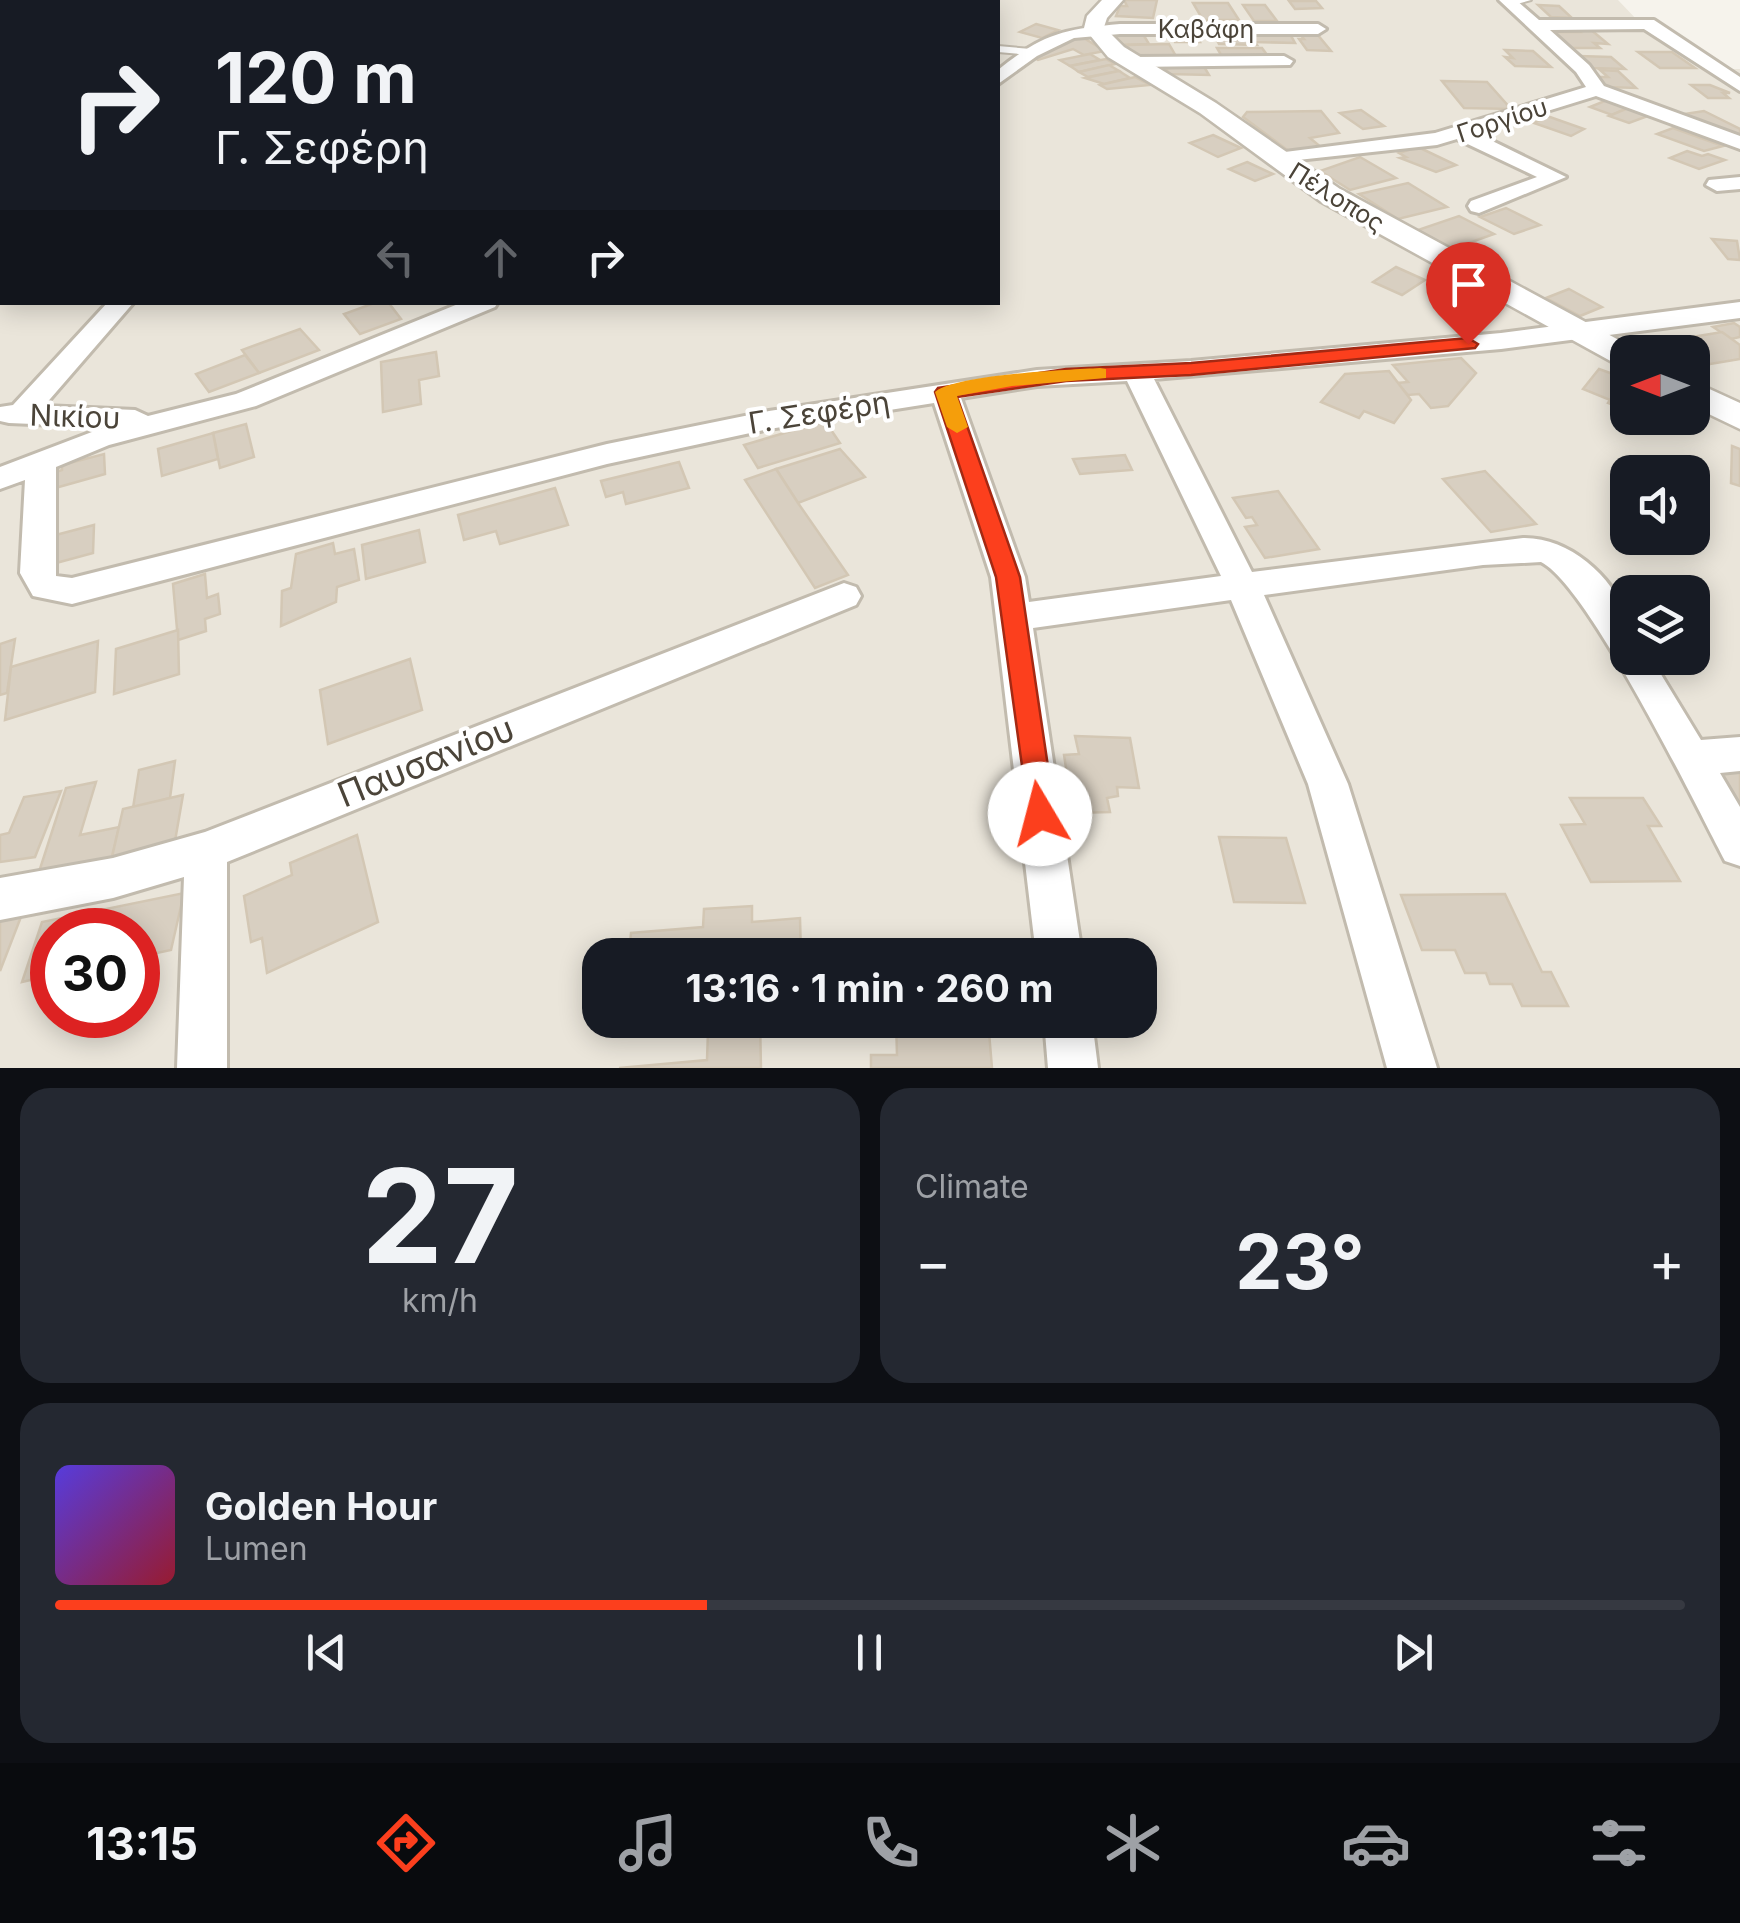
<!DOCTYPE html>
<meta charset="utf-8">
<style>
:root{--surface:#171b24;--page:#242831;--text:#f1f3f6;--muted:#9ea1a6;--line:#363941;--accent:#fc3f1d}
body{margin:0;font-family:Inter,sans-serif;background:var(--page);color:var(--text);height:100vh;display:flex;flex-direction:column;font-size:38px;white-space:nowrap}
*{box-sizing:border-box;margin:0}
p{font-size:32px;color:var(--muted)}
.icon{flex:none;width:55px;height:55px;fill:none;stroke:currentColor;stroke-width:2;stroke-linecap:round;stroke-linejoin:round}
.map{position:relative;height:1068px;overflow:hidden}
.details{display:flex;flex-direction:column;gap:20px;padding:20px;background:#0d0f14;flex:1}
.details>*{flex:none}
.hud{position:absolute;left:0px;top:0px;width:1000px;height:305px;box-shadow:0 5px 25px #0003;background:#171b24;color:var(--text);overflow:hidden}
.needle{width:65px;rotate:270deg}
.buttons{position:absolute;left:1610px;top:335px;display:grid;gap:20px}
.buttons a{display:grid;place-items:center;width:100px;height:100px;border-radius:20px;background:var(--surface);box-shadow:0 5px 25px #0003;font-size:50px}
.speed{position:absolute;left:30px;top:908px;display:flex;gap:20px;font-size:50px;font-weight:700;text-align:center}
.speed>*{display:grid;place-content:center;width:130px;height:130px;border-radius:50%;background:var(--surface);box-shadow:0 5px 25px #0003;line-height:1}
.speed .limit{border:15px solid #d22;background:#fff;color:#111}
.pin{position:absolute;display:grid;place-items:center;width:85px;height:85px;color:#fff;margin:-102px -42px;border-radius:50% 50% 50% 0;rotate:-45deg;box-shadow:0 0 10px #0007}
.pin .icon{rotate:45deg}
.me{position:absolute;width:110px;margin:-55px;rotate:352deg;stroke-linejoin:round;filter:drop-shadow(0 0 8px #0008)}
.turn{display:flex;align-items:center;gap:35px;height:210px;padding:0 50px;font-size:45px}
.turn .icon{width:130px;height:130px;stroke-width:2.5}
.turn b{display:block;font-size:70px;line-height:85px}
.lanes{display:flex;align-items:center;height:95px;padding:0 50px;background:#0003;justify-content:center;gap:50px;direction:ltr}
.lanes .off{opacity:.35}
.big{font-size:75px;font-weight:700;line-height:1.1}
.details .widget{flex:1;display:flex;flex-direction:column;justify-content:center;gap:15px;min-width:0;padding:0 35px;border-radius:30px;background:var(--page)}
.details .dial{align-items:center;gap:0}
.dial b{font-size:130px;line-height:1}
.song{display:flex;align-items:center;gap:30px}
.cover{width:120px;height:120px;border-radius:15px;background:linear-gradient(135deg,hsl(250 70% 55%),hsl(350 70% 35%))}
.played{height:10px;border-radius:5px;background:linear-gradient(90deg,var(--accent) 40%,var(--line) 40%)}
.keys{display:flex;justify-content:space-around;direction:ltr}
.heat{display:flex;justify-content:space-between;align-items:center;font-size:55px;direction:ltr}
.details .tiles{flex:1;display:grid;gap:20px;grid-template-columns:1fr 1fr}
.widget:last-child{grid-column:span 2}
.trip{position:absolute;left:582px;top:938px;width:575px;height:100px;border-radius:30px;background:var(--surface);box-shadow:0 5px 25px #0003;font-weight:700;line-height:100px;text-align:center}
.tab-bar{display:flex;height:160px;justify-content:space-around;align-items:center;background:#090b0e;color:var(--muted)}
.tab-bar .icon{width:70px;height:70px}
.tab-bar .current{color:var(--accent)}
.tab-bar b{font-size:45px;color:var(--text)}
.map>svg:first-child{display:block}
.residential{fill:#eae5da;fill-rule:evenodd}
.building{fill:#d8cfc1;stroke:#d3c7b4;stroke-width:2.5}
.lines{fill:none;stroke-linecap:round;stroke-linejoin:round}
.service-casing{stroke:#c2bbae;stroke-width:4}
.minor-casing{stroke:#c2bbae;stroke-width:6}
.tertiary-casing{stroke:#c2bbae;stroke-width:5}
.service{fill:#fff;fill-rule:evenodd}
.minor{fill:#fff;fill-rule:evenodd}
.tertiary{fill:#fff;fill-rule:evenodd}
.route{fill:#fc3f1d;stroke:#a42913;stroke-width:2.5}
.slow{fill:#f59e0b}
.labels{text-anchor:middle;stroke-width:8;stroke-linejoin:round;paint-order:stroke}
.far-street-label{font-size:25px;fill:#4b4439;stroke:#fff}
.street-label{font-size:30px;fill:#4b4439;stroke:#fff}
.near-street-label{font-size:35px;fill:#4b4439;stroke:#fff}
</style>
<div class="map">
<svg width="1740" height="1068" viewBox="0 0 1740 1068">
<rect width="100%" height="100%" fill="#f6f3ec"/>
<path class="residential" d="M 0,0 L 1618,0 L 1639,22 L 1706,69 L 1740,69 L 1740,1068 L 0,1068 ZM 2,2 L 998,2 L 998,302 L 2,302 ZM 1628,352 L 1692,352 L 1692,418 L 1628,418 ZM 1628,472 L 1692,472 L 1692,538 L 1628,538 ZM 1628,592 L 1692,592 L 1692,658 L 1628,658 ZM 52,930 L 138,930 L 138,1015 L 52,1015 ZM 600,955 L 1140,955 L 1140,1020 L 600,1020 Z"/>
<g class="building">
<path d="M 1124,0 L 1157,0 L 1153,18 L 1116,16 L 1120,6 L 1127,6 Z"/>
<path d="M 1289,1 L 1316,1 L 1322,8 L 1295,9 Z"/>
<path d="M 1193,3 L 1228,3 L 1239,20 L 1203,20 Z"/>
<path d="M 1243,5 L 1265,5 L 1277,21 L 1254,21 Z"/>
<path d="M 1538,5 L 1559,6 L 1572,18 L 1551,17 Z"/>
<path d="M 1036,24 L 1058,30 L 1042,38 L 1020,32 Z"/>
<path d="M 1576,28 L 1590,29 L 1608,44 L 1594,43 L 1600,48 L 1571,48 L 1553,32 L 1580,32 Z"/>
<path d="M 1156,33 L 1196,33 L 1200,42 L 1175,42 L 1173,38 L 1158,37 Z"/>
<path d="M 1213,33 L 1250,34 L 1257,45 L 1219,44 Z"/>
<path d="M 1113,34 L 1143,34 L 1149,44 L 1119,45 Z"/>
<path d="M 1250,34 L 1290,34 L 1295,43 L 1255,42 Z"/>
<path d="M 1300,34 L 1317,34 L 1331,51 L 1307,50 L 1299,39 L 1304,39 Z"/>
<path d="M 1067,37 L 1082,37 L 1105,51 L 1084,55 L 1073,49 L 1038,60 L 1030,55 Z"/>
<path d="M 1169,44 L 1177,58 L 1134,58 L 1127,45 Z"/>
<path d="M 1217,48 L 1262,48 L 1270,59 L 1224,60 Z"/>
<path d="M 1505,50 L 1533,51 L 1551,67 L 1515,66 L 1505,57 L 1513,58 Z"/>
<path d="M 1638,52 L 1672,52 L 1695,68 L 1660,68 Z"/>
<path d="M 1090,54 L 1100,60 L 1070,66 L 1060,60 Z"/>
<path d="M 1579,56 L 1611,57 L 1625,69 L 1591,68 Z"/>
<path d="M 1106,59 L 1115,64 L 1079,72 L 1070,66 Z"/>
<path d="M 1109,65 L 1119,71 L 1088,77 L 1079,72 Z"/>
<path d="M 1164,65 L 1203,65 L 1209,75 L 1169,74 Z"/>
<path d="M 1600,70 L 1618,71 L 1636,88 L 1605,87 L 1595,77 L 1608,77 Z"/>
<path d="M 1119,71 L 1130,78 L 1104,84 L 1085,78 Z"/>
<path d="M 1135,77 L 1150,85 L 1107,89 L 1100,85 Z"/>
<path d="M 1442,81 L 1487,82 L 1511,109 L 1464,108 Z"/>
<path d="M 1691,85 L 1710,85 L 1730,93 L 1723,93 L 1729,98 L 1708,98 Z"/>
<path d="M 1607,100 L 1628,108 L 1612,115 L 1590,107 Z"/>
<path d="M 1628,108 L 1648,116 L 1629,123 L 1609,116 Z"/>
<path d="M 1361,110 L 1384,126 L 1363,129 L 1340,113 Z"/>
<path d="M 1321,111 L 1339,133 L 1310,138 L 1322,148 L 1290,152 L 1243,117 L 1247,112 Z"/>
<path d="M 1704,111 L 1740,129 L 1740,134 L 1731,135 L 1678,115 Z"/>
<path d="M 1547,116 L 1584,129 L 1571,136 L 1534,123 Z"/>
<path d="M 1673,128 L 1723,146 L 1704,151 L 1657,134 Z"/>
<path d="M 1213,135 L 1241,148 L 1218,157 L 1190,143 Z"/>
<path d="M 1418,147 L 1456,165 L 1436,172 L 1400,158 L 1406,157 L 1399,153 Z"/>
<path d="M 1687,151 L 1702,156 L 1708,154 L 1725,160 L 1699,169 L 1670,158 Z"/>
<path d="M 1360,157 L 1396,178 L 1350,190 L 1320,171 Z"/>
<path d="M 1247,162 L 1273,174 L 1255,181 L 1229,169 Z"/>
<path d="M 1408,183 L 1447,207 L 1398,219 L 1359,194 Z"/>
<path d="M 1506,208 L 1540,225 L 1514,234 L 1480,217 Z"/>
<path d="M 1459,216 L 1494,234 L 1452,249 L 1418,230 Z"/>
<path d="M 1712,239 L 1737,241 L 1740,260 L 1728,259 Z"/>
<path d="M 1396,267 L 1425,280 L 1402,295 L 1373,282 Z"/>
<path d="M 1569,289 L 1602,307 L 1580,316 L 1546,298 Z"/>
<path d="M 377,302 L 388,302 L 401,319 L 360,334 L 344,314 Z"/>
<path d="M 1734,323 L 1740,327 L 1740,337 L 1731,339 L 1713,327 Z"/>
<path d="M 300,329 L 319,350 L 259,373 L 242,350 Z"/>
<path d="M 1722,332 L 1740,345 L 1740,359 L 1692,367 L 1692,352 L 1669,352 L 1662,342 Z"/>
<path d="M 436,352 L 439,376 L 419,380 L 421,404 L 383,412 L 381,362 Z"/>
<path d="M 245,355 L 259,373 L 209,392 L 196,374 Z"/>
<path d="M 1461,358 L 1476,373 L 1448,406 L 1431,408 L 1419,394 L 1408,395 L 1397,383 L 1408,382 L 1393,365 Z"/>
<path d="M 1599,369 L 1624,378 L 1610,400 L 1583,389 Z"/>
<path d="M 1389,371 L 1411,400 L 1394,423 L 1364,411 L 1359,418 L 1321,402 L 1345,374 Z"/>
<path d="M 1623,381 L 1628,383 L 1628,411 L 1608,403 Z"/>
<path d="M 825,421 L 840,443 L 758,468 L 744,445 Z"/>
<path d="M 246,424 L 254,457 L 220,468 L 213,433 Z"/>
<path d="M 213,433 L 218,459 L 162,476 L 158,449 Z"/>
<path d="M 1732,446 L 1740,449 L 1740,486 L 1731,483 Z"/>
<path d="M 840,449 L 865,477 L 798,503 L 776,469 Z"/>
<path d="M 104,454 L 105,474 L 48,490 L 49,474 L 62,470 L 62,465 Z"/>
<path d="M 1125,455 L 1132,470 L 1080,474 L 1073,459 Z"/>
<path d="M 679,462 L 689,488 L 626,504 L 623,492 L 606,497 L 601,481 Z"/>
<path d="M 776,469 L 798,503 L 848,575 L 815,588 L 745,480 Z"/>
<path d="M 1485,471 L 1536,524 L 1491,532 L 1443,479 Z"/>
<path d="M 555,488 L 568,525 L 500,544 L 496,531 L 464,540 L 458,515 Z"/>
<path d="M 1278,491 L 1319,549 L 1265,558 L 1245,527 L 1257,525 L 1252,517 L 1246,518 L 1233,498 Z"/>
<path d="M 94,525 L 93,553 L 45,566 L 48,537 Z"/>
<path d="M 419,530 L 425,562 L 366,579 L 362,545 Z"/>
<path d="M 333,543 L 335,554 L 354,549 L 359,580 L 337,587 L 336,602 L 281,626 L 282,591 L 291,588 L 296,554 Z"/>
<path d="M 205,574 L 207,598 L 218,594 L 220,614 L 205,619 L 206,631 L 178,640 L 173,584 Z"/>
<path d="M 178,630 L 179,674 L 114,694 L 116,649 Z"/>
<path d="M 15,639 L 7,693 L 0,695 L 0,644 Z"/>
<path d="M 98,641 L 95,692 L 5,720 L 11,667 Z"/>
<path d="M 410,659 L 422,710 L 328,744 L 320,690 Z"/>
<path d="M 1075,736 L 1130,738 L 1139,788 L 1117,787 L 1118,796 L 1107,798 L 1110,812 L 1073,813 L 1064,755 L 1079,754 Z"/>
<path d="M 175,761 L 170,798 L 133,808 L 139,770 Z"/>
<path d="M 1708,770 L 1740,770 L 1740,818 Z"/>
<path d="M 96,782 L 80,835 L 119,827 L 112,857 L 38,875 L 66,788 Z"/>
<path d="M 61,791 L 35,857 L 0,862 L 0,835 L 9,833 L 24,797 Z"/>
<path d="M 183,795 L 175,841 L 112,857 L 123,809 Z"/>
<path d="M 1570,798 L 1643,798 L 1661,826 L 1648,826 L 1680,881 L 1591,882 L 1561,825 L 1585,824 Z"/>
<path d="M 357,835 L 378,922 L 267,973 L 262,938 L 251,942 L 244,896 L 292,875 L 290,863 Z"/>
<path d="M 1219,837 L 1286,838 L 1305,903 L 1234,902 Z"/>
<path d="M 184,893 L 171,950 L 138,957 L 138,930 L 52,930 L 52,975 L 22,982 L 42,922 Z"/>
<path d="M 1505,894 L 1542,972 L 1551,972 L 1568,1006 L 1522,1006 L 1512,984 L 1490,984 L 1486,973 L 1465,973 L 1455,950 L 1422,950 L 1401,895 Z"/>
<path d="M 752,906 L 752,922 L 800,918 L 801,955 L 629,955 L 631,933 L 703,927 L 704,909 Z"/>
<path d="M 24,909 L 0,971 L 0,913 Z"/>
<rect x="895" y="949" width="88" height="6"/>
<path d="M 684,1020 L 760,1020 L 761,1068 L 619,1068 L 707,1060 L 708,1031 L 684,1033 Z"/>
<path d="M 896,1020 L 988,1020 L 992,1068 L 871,1068 L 871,1055 L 897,1055 Z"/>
</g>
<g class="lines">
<defs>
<g id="service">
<path d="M 1531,0 L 1510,6 L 1506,3 L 1512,0 Z"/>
<path d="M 998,46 L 1031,49 L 1036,52 L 1031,55 L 998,52 Z"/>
</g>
<g id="minor">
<rect x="570" y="0" width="16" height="2"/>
<path d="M 1499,0 L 1516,0 L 1539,20 L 1654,20 L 1740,77 L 1740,91 L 1644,29 L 1550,30 L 1589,65 L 1604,86 L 1740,136 L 1740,149 L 1596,96 L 1476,133 L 1566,177 L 1479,213 L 1471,211 L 1468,206 L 1471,201 L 1537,177 L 1457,139 L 1437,145 L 1270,163 L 1267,159 L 1277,153 L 1435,133 L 1586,87 L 1576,72 Z"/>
<path d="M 1120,24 L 1318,24 L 1326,29 L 1318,34 L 1120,34 L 1074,38 L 1037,56 L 998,84 L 998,70 C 1042,34 1064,29 1120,24 Z"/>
<path d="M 1284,56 L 1293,61 L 1290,65 L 1132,67 L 1123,62 L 1132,57 Z"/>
<path d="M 1740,177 L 1740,189 L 1717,191 L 1706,185 L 1709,180 Z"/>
<path d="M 2,186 L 2,200 L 0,201 L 0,187 Z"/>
<path d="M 108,302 L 134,302 L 44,406 L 135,410 L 148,416 L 236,394 L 463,302 L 498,302 L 495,307 L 256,406 L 109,445 L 56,467 L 56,576 L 72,578 L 607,444 L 769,411 L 1037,370 L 1191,361 L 1501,333 L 1740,302 L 1740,318 L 1501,349 L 1154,379 L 1252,572 L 1523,538 C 1568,537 1612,575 1627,617 C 1631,628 1628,646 1628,658 L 1651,658 L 1701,740 L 1740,737 L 1740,771 L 1720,773 L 1740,807 L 1740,866 L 1725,861 C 1695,804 1588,585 1541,562 L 1483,565 L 1264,595 L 1348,784 L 1437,1068 L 1387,1068 L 1308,784 L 1231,600 L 1033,628 L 1082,955 L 1036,955 L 991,577 L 934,403 L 769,429 L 607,464 L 72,604 L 33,596 L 20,573 L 25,480 L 0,489 L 0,467 L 105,427 L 9,423 L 0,421 L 0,407 L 13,405 ZM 1127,381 L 1221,576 L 1029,602 L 1025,577 L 961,398 L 1037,386 Z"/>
<path d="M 844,583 L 856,587 L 861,596 L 856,605 L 227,862 L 227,1068 L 177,1068 L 184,877 L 113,898 L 0,920 L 0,878 L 113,858 L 205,832 Z"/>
<path d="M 1044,1020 L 1092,1020 L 1098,1068 L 1048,1068 Z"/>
</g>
<g id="tertiary">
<path d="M 1102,0 L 1123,0 L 1107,18 L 1104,27 L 1124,47 L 1216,103 L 1340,189 L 1641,352 L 1628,352 L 1628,367 L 1616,364 L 1320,201 L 1200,113 L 1108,57 L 1084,28 L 1087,16 Z"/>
<path d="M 1692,381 L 1740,403 L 1740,429 L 1692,406 Z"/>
</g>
</defs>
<use href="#service" class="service-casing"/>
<use href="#minor" class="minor-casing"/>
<use href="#tertiary" class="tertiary-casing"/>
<use href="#service" class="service"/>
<use href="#minor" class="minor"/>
<use href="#tertiary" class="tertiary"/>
</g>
<path class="route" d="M 1468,338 L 1478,344 L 1475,348 L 1191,375 L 1066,381 L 957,397 L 1020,577 L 1055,814 L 1051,824 L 1040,827 L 1030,824 L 996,577 L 935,392 L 938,388 L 1066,369 L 1191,363 Z"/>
<path class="slow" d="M 1100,368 L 1106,369 L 1106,378 L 1012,386 L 957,396 L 968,427 L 957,433 L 947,427 L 935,392 C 957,374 1067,370 1100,368 Z"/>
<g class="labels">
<g class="far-street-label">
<text x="1206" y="38">Καβάφη</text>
<text transform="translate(1502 120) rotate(-18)" y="9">Γοργίου</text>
<text transform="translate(1337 197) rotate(32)" y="9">Πέλοπος</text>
</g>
<g class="street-label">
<text transform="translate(819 413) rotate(-9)" y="10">Γ. Σεφέρη</text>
<text transform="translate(75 417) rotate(2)" y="10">Νικίου</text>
</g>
<g class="near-street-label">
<text transform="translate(426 762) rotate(-22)" y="12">Παυσανίου</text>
</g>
</g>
</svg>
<div class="buttons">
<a><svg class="needle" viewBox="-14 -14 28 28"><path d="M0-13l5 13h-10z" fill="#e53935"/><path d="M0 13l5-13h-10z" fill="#9ea1a6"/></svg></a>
<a><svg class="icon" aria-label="sound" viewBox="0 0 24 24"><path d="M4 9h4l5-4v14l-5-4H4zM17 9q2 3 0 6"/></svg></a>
<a><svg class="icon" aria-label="layers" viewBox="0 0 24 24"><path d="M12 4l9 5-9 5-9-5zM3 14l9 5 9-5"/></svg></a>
</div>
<div class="speed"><div class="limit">30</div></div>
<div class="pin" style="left:1468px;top:344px;background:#d93025"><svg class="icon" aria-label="arrive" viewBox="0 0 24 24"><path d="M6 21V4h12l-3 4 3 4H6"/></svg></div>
<svg class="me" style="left:1040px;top:814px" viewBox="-20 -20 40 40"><circle r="19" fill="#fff"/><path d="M0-13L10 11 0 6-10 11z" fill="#fc3f1d"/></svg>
<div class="trip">13:16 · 1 min · 260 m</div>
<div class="hud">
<div class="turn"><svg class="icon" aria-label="right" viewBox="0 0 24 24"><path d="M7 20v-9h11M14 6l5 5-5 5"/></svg><div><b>120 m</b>Γ. Σεφέρη</div></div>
<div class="lanes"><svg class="icon off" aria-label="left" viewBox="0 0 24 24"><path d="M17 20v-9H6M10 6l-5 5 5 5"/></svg><svg class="icon off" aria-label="ahead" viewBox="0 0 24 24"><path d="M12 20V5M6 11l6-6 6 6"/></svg><svg class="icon" aria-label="right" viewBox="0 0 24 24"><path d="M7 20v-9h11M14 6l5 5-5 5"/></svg></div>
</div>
</div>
<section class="details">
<div class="tiles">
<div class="widget dial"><b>27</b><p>km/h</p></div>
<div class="widget"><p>Climate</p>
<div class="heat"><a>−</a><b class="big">23°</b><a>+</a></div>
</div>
<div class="widget">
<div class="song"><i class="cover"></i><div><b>Golden Hour</b><p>Lumen</p></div></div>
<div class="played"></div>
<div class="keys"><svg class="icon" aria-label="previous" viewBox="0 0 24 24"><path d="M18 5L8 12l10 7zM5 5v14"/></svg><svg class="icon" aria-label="pause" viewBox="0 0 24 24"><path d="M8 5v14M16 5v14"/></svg><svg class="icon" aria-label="next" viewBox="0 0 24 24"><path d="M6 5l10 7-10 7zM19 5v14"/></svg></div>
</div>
</div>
</section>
<nav class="tab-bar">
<b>13:15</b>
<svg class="icon current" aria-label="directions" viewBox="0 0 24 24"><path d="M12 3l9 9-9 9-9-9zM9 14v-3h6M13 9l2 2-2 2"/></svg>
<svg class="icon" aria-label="music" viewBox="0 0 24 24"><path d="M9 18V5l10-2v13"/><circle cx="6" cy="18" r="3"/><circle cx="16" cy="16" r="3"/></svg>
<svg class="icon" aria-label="phone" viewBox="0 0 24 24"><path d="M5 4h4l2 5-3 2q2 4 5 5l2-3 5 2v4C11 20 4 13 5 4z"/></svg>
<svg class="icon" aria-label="climate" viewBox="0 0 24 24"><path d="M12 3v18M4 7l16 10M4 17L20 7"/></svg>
<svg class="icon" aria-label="car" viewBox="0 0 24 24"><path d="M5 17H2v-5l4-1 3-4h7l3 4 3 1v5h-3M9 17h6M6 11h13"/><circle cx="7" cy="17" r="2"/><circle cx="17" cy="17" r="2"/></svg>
<svg class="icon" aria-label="filters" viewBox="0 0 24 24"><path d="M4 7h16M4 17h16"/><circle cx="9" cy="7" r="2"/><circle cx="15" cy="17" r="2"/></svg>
</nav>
